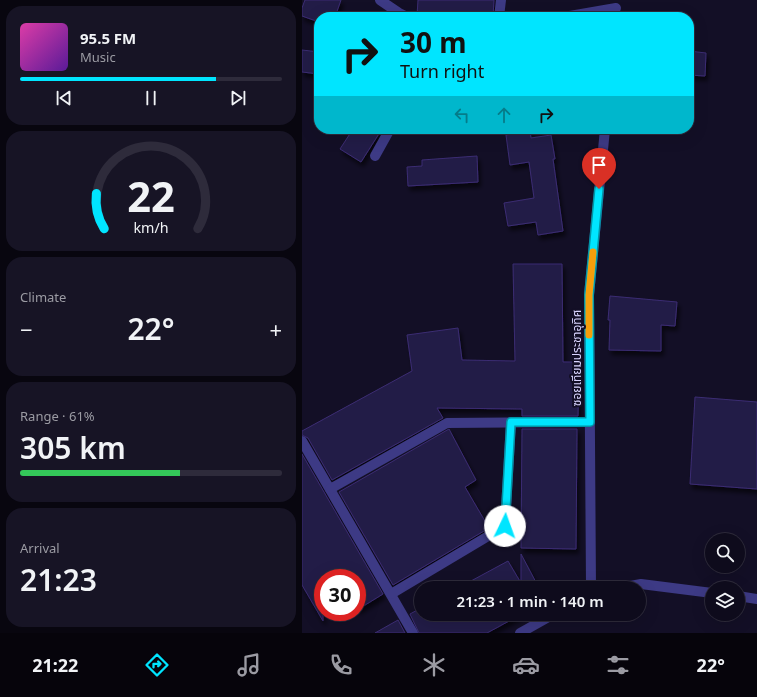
<!DOCTYPE html>
<meta charset="utf-8">
<style>
:root{--surface:#0e0b1c;--page:#171425;--text:#f1f3f6;--muted:#9b9ba3;--line:#2e2b3b;--accent:#00e5ff}
body{margin:0;font-family:"Noto Sans","Noto Sans Thai",sans-serif;background:var(--page);color:var(--text);height:100vh;display:flex;flex-direction:column;font-size:15px;white-space:nowrap}
*{box-sizing:border-box;margin:0}
p{font-size:13px;color:var(--muted)}
.icon{flex:none;width:22px;height:22px;fill:none;stroke:currentColor;stroke-width:2;stroke-linecap:round;stroke-linejoin:round}
.map{position:relative;flex:1;overflow:hidden}
.sheet{display:flex;flex-direction:column;gap:6px;padding:6px;background:#08060f;width:302px}
.sheet>*{flex:none}
.guide{position:absolute;left:12px;top:12px;width:380px;height:122px;border-radius:16px;box-shadow:0 4px 16px #0002,0 0 0 1px var(--line);background:#00e5ff;color:#111;overflow:hidden}
.fabs{position:absolute;left:403px;top:533px;display:grid;gap:8px}
.fabs a{display:grid;place-items:center;width:40px;height:40px;border-radius:50%;background:var(--surface);box-shadow:0 4px 16px #0002,0 0 0 1px var(--line);font-size:20px}
.speed{position:absolute;left:12px;top:569px;display:flex;gap:8px;font-size:20px;font-weight:700;text-align:center}
.speed>*{display:grid;place-content:center;width:52px;height:52px;border-radius:50%;background:var(--surface);box-shadow:0 4px 16px #0002,0 0 0 1px var(--line);line-height:1}
.speed .limit{border:6px solid #d22;background:#fff;color:#111}
.pin{position:absolute;display:grid;place-items:center;width:34px;height:34px;color:#fff;margin:-41px -17px;border-radius:50% 50% 50% 0;rotate:-45deg;box-shadow:0 0 4px #0007}
.pin .icon{rotate:45deg}
.me{position:absolute;width:44px;margin:-22px;rotate:3deg;stroke-linejoin:round;filter:drop-shadow(0 0 3px #0008)}
.turn{display:flex;align-items:center;gap:14px;height:84px;padding:0 20px;font-size:18px}
.turn .icon{width:52px;height:52px;stroke-width:2.5}
.turn b{display:block;font-size:28px;line-height:34px}
.lanes{display:flex;align-items:center;height:38px;padding:0 20px;background:#0003;justify-content:center;gap:20px;direction:ltr}
.lanes .off{opacity:.35}
.big{font-size:30px;font-weight:600;line-height:1.1}
.sheet .card{flex:1;display:flex;flex-direction:column;justify-content:center;gap:6px;min-width:0;padding:0 14px;border-radius:16px;background:var(--page)}
.sheet .dial{align-items:center;gap:0}
.dial svg{height:104px;overflow:visible;fill:none;stroke:var(--line);stroke-width:7;stroke-linecap:round;text-anchor:middle}
.dial text{fill:var(--text);stroke:none}
.song{display:flex;align-items:center;gap:12px}
.cover{width:48px;height:48px;border-radius:6px;background:linear-gradient(135deg,hsl(320 70% 55%),hsl(270 70% 35%))}
.played{height:4px;border-radius:2px;background:linear-gradient(90deg,var(--accent) 75%,var(--line) 75%)}
.keys{display:flex;justify-content:space-around;direction:ltr}
.heat{display:flex;justify-content:space-between;align-items:center;font-size:22px;direction:ltr}
.charge{height:6px;border-radius:3px;background:linear-gradient(90deg,#34c759 61%,var(--line) 0)}
.trip{position:absolute;left:112px;top:581px;width:232px;height:40px;border-radius:20px;background:var(--surface);box-shadow:0 4px 16px #0002,0 0 0 1px var(--line);font-weight:600;line-height:40px;text-align:center}
.tabs{display:flex;height:64px;justify-content:space-around;align-items:center;background:#06040b;color:var(--muted)}
.tabs .icon{width:28px;height:28px}
.tabs .current{color:var(--accent)}
.tabs b{font-size:18px;color:var(--text)}
main{display:flex;flex:1;min-height:0}
.map>svg:first-child{display:block}
.building{fill:#241b47;stroke:#3b2d73;filter:url(#shadow)}
.lines{fill:none;stroke-linecap:round;stroke-linejoin:round}
.minor{stroke:#3d3a85;stroke-width:10}
.route-casing{stroke:#0095a6;stroke-width:10}
.route{stroke:#00e5ff;stroke-width:7}
.slow{stroke:#f59e0b;stroke-width:7}
.labels{text-anchor:middle;stroke-width:4;stroke-linejoin:round;paint-order:stroke}
.street-label{font-size:12px;fill:#d9d4ff;stroke:#130f26}
</style>
<main>
<section class="sheet">
<div class="card">
<div class="song"><i class="cover"></i><div><b>95.5 FM</b><p>Music</p></div></div>
<div class="played"></div>
<div class="keys"><svg class="icon" aria-label="previous" viewBox="0 0 24 24"><path d="M18 5L8 12l10 7zM5 5v14"/></svg><svg class="icon" aria-label="pause" viewBox="0 0 24 24"><path d="M8 5v14M16 5v14"/></svg><svg class="icon" aria-label="next" viewBox="0 0 24 24"><path d="M6 5l10 7-10 7zM19 5v14"/></svg></div>
</div>
<div class="card dial"><svg viewBox="0 0 100 80">
<path d="M14 69A42 42 0 1 1 86 69"/>
<path d="M14 69A42 42 0 0 1 8 42" stroke="#00e5ff"/>
<text x="50" y="56" font-size="32" font-weight="700">22</text>
<text x="50" y="72" font-size="11">km/h</text>
</svg></div>
<div class="card"><p>Climate</p>
<div class="heat"><a>−</a><b class="big">22°</b><a>+</a></div>
</div>
<div class="card"><p>Range · 61%</p><b class="big">305 km</b><div class="charge"></div></div>
<div class="card"><p>Arrival</p><b class="big">21:23</b></div>
</section>
<div class="map">
<svg width="455" height="633" viewBox="0 0 455 633">
<defs>
<filter id="shadow"><feDropShadow dx="2.5" dy="4.5" stdDeviation="2" flood-color="#0009"/></filter>
</defs>
<rect width="100%" height="100%" fill="#130f26"/>
<g class="building">
<path d="M 3,0 L 39,0 L 33,17 L 17,17 L 17,22 L 0,16 L 0,8 Z"/>
<path d="M 116,0 L 192,0 L 191,17 L 115,16 Z"/>
<path d="M 0,50 L 17,52 L 17,74 L 0,72 Z"/>
<path d="M 387,51 L 404,53 L 403,76 L 387,75 Z"/>
<path d="M 51,129 L 80,129 L 59,162 L 38,149 Z"/>
<path d="M 228,131 L 229,138 L 249,135 L 253,159 L 251,159 L 261,231 L 236,235 L 234,222 L 206,226 L 202,203 L 232,198 L 227,162 L 208,165 L 204,135 Z"/>
<path d="M 175,156 L 176,182 L 106,186 L 105,167 L 120,166 L 120,160 Z"/>
<path d="M 211,264 L 260,264 L 261,362 L 277,362 L 276,416 L 220,416 L 220,409 L 135,408 L 141,418 L 30,480 L 6,438 L 0,435 L 0,431 L 110,371 L 105,335 L 156,328 L 160,360 L 213,361 Z"/>
<path d="M 308,296 L 375,302 L 373,326 L 359,325 L 359,351 L 307,350 L 308,320 L 306,320 Z"/>
<path d="M 393,397 L 455,402 L 455,489 L 388,484 Z"/>
<path d="M 147,429 L 174,480 L 163,487 L 187,528 L 91,585 L 37,492 Z"/>
<path d="M 220,429 L 275,429 L 274,549 L 219,548 Z"/>
<path d="M 0,454 L 81,594 L 55,610 L 55,578 L 21,578 L 21,621 L 0,585 Z"/>
<path d="M 219,554 L 237,588 L 156,588 L 206,561 L 219,583 Z"/>
<path d="M 119,608 L 119,614 L 220,614 L 185,633 L 117,633 L 108,614 Z"/>
<path d="M 96,620 L 103,633 L 73,633 Z"/>
</g>
<g class="lines">
<g class="minor">
<path d="M 78,0 L 97,13 L 105,17"/>
<path d="M 197,17 L 199,0"/>
<path d="M 262,17 L 314,8"/>
<path d="M 73,156 L 88,129"/>
<path d="M 0,441 L 111,633"/>
<path d="M 28,489 L 145,423 L 288,422"/>
<path d="M 289,588 L 287,295 L 303,129"/>
<path d="M 318,588 L 339,584 L 410,593"/>
<path d="M 89,594 L 203,526 L 209,422"/>
<path d="M 436,596 L 455,599"/>
<path d="M 218,633 L 252,614"/>
</g>
</g>
<g class="lines">
<defs>
<path id="route" d="M 203,526 L 209,422 L 288,422 L 287,295 L 297,189"/>
</defs>
<use href="#route" class="route-casing"/>
<use href="#route" class="route"/>
<path class="slow" d="M 287,335 L 287,295 L 291,252"/>
</g>
<g class="labels">
<g class="street-label">
<text transform="translate(275 358) rotate(-90)" y="4">ซอยเทียมประชาอุทิศ</text>
</g>
</g>
</svg>
<div class="fabs">
<a><svg class="icon" aria-label="search" viewBox="0 0 24 24"><circle cx="10" cy="10" r="6"/><path d="M15 15l6 6"/></svg></a>
<a><svg class="icon" aria-label="layers" viewBox="0 0 24 24"><path d="M12 4l9 5-9 5-9-5zM3 14l9 5 9-5"/></svg></a>
</div>
<div class="speed"><div class="limit">30</div></div>
<div class="pin" style="left:297px;top:189px;background:#d93025"><svg class="icon" aria-label="arrive" viewBox="0 0 24 24"><path d="M6 21V4h12l-3 4 3 4H6"/></svg></div>
<svg class="me" style="left:203px;top:526px" viewBox="-20 -20 40 40"><circle r="19" fill="#fff"/><path d="M0-13L10 11 0 6-10 11z" fill="#00e5ff"/></svg>
<div class="trip">21:23 · 1 min · 140 m</div>
<div class="guide">
<div class="turn"><svg class="icon" aria-label="right" viewBox="0 0 24 24"><path d="M7 20v-9h11M14 6l5 5-5 5"/></svg><div><b>30 m</b>Turn right</div></div>
<div class="lanes"><svg class="icon off" aria-label="left" viewBox="0 0 24 24"><path d="M17 20v-9H6M10 6l-5 5 5 5"/></svg><svg class="icon off" aria-label="ahead" viewBox="0 0 24 24"><path d="M12 20V5M6 11l6-6 6 6"/></svg><svg class="icon" aria-label="right" viewBox="0 0 24 24"><path d="M7 20v-9h11M14 6l5 5-5 5"/></svg></div>
</div>
</div>
</main>
<nav class="tabs">
<b>21:22</b>
<svg class="icon current" aria-label="directions" viewBox="0 0 24 24"><path d="M12 3l9 9-9 9-9-9zM9 14v-3h6M13 9l2 2-2 2"/></svg>
<svg class="icon" aria-label="music" viewBox="0 0 24 24"><path d="M9 18V5l10-2v13"/><circle cx="6" cy="18" r="3"/><circle cx="16" cy="16" r="3"/></svg>
<svg class="icon" aria-label="phone" viewBox="0 0 24 24"><path d="M5 4h4l2 5-3 2q2 4 5 5l2-3 5 2v4C11 20 4 13 5 4z"/></svg>
<svg class="icon" aria-label="climate" viewBox="0 0 24 24"><path d="M12 3v18M4 7l16 10M4 17L20 7"/></svg>
<svg class="icon" aria-label="car" viewBox="0 0 24 24"><path d="M5 17H2v-5l4-1 3-4h7l3 4 3 1v5h-3M9 17h6M6 11h13"/><circle cx="7" cy="17" r="2"/><circle cx="17" cy="17" r="2"/></svg>
<svg class="icon" aria-label="filters" viewBox="0 0 24 24"><path d="M4 7h16M4 17h16"/><circle cx="9" cy="7" r="2"/><circle cx="15" cy="17" r="2"/></svg>
<b>22°</b>
</nav>
